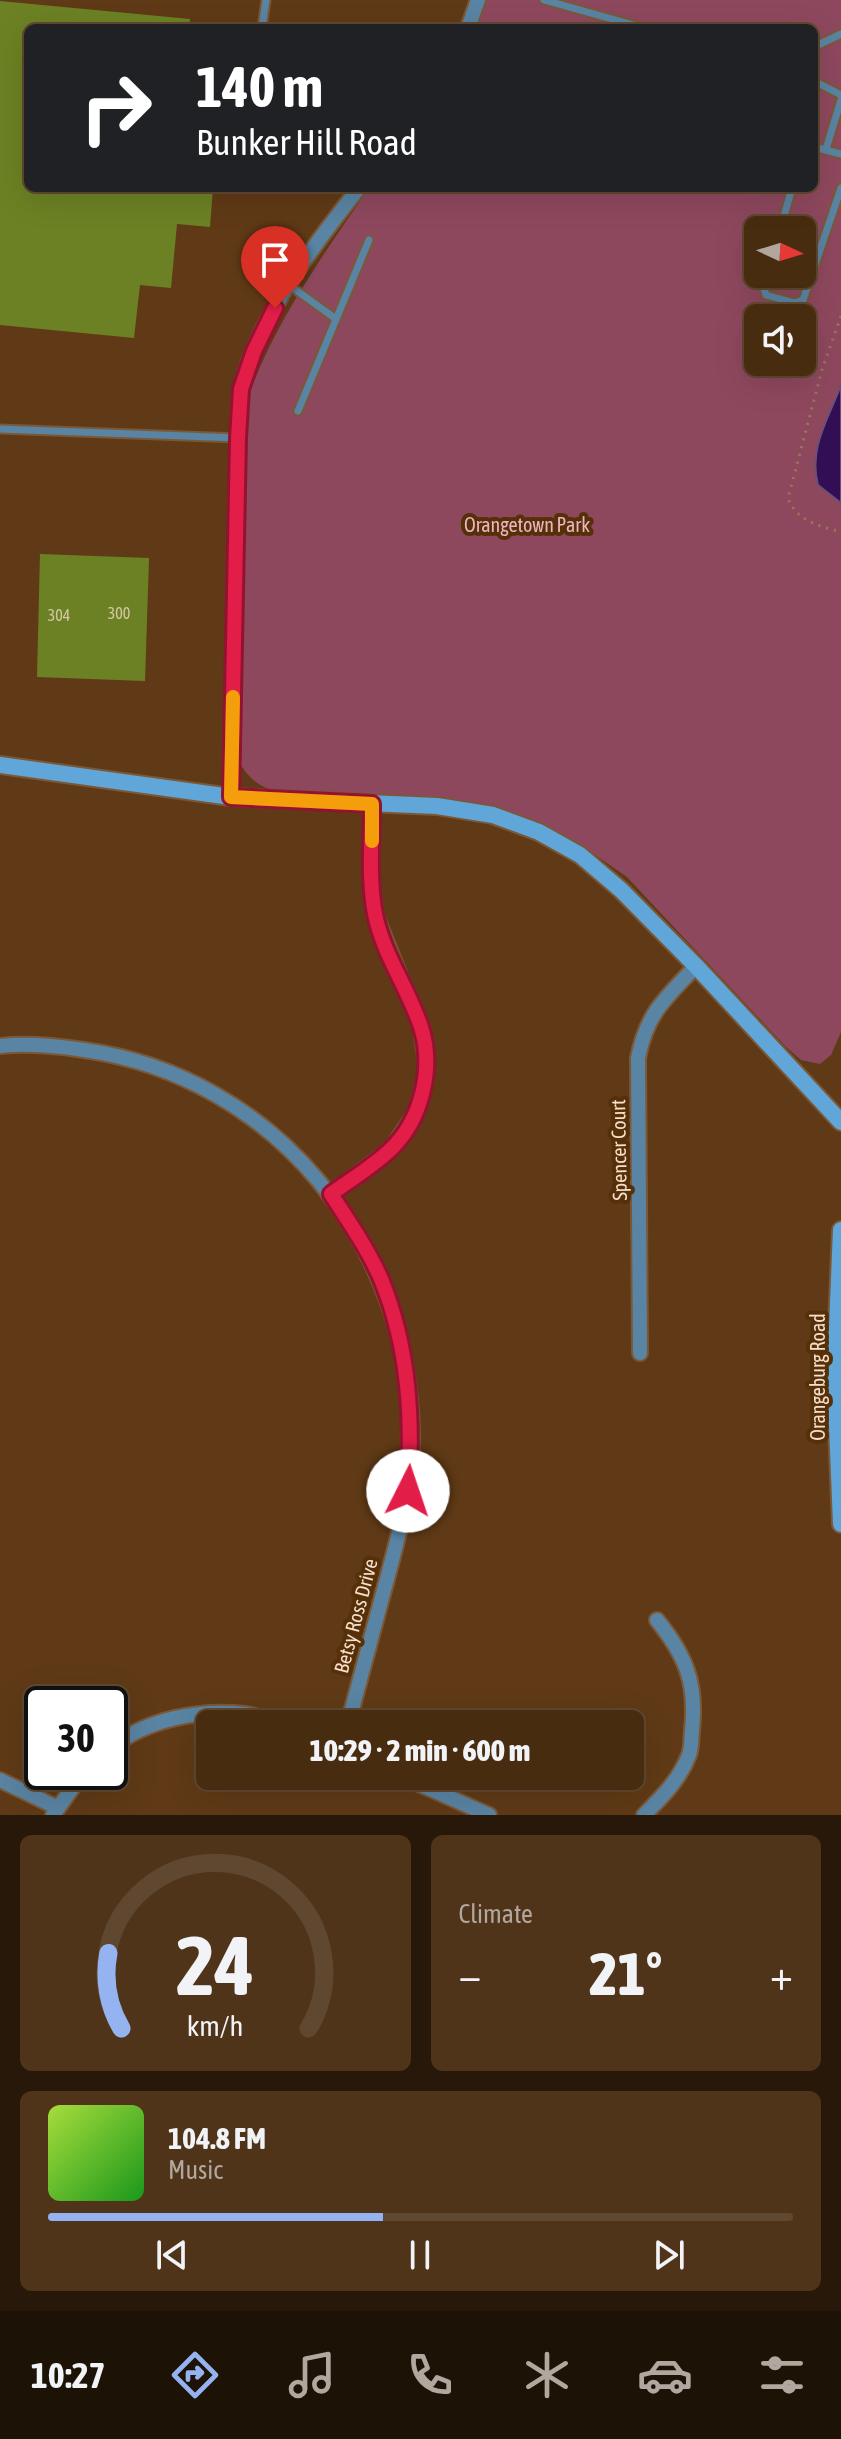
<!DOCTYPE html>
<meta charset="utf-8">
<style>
:root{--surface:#482c10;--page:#4f3419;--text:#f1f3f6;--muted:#b1a79f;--line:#604830;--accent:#95b2f1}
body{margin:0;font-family:"Asap Condensed",sans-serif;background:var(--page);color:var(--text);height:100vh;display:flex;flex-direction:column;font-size:30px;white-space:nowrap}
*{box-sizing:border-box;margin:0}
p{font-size:26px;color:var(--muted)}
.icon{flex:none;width:44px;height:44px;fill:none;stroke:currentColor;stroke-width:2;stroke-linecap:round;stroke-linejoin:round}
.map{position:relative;height:1815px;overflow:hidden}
.side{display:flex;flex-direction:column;gap:20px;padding:20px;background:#281809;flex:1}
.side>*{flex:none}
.banner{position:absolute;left:24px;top:24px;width:794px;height:168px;border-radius:12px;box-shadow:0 8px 32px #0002,0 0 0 2px var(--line);background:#202124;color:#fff;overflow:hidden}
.needle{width:52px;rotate:94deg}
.tools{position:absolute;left:744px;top:216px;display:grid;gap:16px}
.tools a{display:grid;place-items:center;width:72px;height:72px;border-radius:12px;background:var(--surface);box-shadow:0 8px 32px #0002,0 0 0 2px var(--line);font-size:40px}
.speed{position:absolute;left:24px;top:1686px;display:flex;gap:16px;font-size:40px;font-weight:700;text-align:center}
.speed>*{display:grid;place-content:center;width:104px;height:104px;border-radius:50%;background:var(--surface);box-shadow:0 8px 32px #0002,0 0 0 2px var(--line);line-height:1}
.speed .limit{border:4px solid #111;border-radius:12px;background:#fff;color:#111}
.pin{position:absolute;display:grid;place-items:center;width:68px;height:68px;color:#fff;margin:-82px -34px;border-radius:50% 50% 50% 0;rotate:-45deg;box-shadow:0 0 8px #0007}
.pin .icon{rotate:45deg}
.me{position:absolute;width:88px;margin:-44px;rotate:4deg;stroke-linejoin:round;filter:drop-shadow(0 0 6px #0008)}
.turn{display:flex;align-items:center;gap:28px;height:168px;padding:0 40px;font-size:36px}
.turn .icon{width:104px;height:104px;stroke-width:2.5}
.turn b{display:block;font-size:56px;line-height:68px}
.big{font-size:60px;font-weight:800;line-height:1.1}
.side .tile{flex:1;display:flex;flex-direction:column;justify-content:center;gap:12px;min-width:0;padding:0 28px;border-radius:12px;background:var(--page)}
.side .dial{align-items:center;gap:0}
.dial svg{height:208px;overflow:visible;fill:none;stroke:var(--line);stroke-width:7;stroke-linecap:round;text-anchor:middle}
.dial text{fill:var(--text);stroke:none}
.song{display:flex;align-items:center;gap:24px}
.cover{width:96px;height:96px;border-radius:12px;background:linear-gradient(135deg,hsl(80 70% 55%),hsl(120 70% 35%))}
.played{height:8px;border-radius:4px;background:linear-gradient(90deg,var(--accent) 45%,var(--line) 45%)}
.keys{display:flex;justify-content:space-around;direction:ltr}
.heat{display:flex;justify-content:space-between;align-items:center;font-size:44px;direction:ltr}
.side .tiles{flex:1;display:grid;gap:20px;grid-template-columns:1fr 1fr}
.tile:last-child{grid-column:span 2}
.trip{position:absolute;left:196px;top:1710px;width:448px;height:80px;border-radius:12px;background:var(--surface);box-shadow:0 8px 32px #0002,0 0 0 2px var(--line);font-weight:800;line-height:80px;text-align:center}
.menu{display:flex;height:128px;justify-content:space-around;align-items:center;background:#1d1206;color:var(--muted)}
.menu .icon{width:56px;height:56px}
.menu .current{color:var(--accent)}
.menu b{font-size:36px;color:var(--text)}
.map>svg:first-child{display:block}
.green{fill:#8e485e;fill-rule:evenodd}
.water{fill:#320e55;stroke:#6d4d79;stroke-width:2}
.building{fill:#6c8124}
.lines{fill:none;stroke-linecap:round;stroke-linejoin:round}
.lane-casing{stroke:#7b5837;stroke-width:11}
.street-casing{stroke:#7b5837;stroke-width:18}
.secondary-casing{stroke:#7b5837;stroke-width:20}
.path{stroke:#99785a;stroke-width:3;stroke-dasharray:2 6;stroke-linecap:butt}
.lane{stroke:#5a84a3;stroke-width:7}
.street{stroke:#5a84a3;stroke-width:14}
.secondary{stroke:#61a6d8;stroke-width:16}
.route-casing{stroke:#92132f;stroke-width:20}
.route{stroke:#e11d48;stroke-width:14}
.slow{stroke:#f59e0b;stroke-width:14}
.labels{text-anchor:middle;stroke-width:8;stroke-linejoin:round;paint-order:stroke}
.number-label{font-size:16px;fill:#d4c8a2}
.park-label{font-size:20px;fill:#eeb3c2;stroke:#553008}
.street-label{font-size:20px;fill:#f7dfcc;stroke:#553008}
</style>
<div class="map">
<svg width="841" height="1815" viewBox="0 0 841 1815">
<rect width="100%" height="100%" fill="#603a16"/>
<path class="green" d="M 487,0 L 841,0 L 841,1032 L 831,1055 L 820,1064 L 801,1060 L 785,1046 L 627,877 L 575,841 L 504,809 L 438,797 L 275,791 C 254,784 247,776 236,757 L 248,396 C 277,319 323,255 369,188 L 814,188 L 814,28 L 475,28 ZM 758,230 L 802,230 L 802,274 L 758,274 ZM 758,318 L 802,318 L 802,362 L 758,362 Z"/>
<path class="water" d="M 841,385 L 841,503 L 818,485 C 808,448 829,418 841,385 Z"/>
<g class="building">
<path d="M 0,1 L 190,19 L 190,28 L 28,28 L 28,188 L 213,188 L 210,227 L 177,224 L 171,288 L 140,285 L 134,338 L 0,325 Z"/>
<path d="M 40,554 L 149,558 L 145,681 L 37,677 Z"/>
</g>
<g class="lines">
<defs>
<g id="lane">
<path d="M 544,0 L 644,28"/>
<path d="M 262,28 L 266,0"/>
<path d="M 814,47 L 841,34"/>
<path d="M 814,81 L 841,95"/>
<path d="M 814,147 L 841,154"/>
<path d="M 826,149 L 841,100"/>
<path d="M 780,230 L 792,188"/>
<path d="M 767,274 L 763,285 L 766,295 L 795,303 L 803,300 L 841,188"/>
<path d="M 289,285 L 336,319"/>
<path d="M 298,411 L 369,240"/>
<path d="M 0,429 L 238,438"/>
</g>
<g id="street">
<path d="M 468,28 L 478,0"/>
<path d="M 231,797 L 238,438 C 239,422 238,405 241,389 C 256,320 315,243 359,188"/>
<path d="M 0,1046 C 27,1043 57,1046 84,1050 C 276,1077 409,1245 412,1435 C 412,1488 398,1539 384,1590 C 372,1634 360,1679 348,1724"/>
<path d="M 331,1194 L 391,1149 L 417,1111 L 427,1069 L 421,1028 L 376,916 L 371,880 L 372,804"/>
<path d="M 640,1353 L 638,1058 C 647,1012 666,998 696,966"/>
<path d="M 110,1749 C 145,1719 200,1709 245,1714 C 257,1715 269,1721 281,1724"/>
<path d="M 401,1776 L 489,1815"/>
<path d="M 0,1780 L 56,1807"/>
<path d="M 53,1815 L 84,1772"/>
<path d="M 644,1815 C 662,1797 680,1779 689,1755 C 692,1747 691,1738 692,1730 C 697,1683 686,1656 657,1620"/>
</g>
<g id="secondary">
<path d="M 0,765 L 231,797 L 437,806 L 493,815 L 539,832 L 580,855 L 621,890 L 696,966 L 841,1122"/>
<path d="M 841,1230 L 835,1376 L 841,1524"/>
</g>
</defs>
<use href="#lane" class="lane-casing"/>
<use href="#street" class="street-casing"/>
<use href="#secondary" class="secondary-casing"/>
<path class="path" d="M 841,316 L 822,370 L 788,498 C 796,521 820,526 841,532"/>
<use href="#lane" class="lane"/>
<use href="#street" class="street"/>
<use href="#secondary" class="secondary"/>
</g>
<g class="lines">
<defs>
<path id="route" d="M 275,308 L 254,351 L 241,389 L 238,438 L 231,797 L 372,804 C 372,840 368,878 375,914 C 383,954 408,988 421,1027 C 434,1068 422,1120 390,1150 C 372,1167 350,1180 331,1194 C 349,1222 368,1249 381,1279 C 409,1347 413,1419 408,1491"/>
</defs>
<use href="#route" class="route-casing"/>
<use href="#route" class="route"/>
<path class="slow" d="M 233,697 L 231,797 L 372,804 L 372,841"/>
</g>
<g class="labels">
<g class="number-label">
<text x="119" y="619">300</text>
<text x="59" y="621">304</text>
</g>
<g class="park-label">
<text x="527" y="532">Orangetown Park</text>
</g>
<g class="street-label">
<text transform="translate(619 1150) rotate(-91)" y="7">Spencer Court</text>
<text transform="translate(818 1377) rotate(-90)" y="7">Orangeburg Road</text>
<text transform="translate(356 1616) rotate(-75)" y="7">Betsy Ross Drive</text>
</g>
</g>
</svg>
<div class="tools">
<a><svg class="needle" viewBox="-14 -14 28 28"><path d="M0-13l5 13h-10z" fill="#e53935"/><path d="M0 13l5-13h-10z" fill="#b1a79f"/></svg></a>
<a><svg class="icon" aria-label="sound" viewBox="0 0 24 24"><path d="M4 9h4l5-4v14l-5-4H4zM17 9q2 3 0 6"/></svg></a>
</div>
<div class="speed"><div class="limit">30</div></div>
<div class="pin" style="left:275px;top:308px;background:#d93025"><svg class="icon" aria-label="arrive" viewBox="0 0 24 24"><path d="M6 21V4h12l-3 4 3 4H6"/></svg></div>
<svg class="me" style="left:408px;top:1491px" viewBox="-20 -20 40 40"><circle r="19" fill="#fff"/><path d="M0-13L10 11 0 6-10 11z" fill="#e11d48"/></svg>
<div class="trip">10:29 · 2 min · 600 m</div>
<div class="banner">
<div class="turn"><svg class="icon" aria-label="right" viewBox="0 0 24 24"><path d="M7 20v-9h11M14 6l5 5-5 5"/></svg><div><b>140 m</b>Bunker Hill Road</div></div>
</div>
</div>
<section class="side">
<div class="tiles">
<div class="tile dial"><svg viewBox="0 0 100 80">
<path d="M14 69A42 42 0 1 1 86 69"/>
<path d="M14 69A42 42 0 0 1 9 40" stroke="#95b2f1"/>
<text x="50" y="56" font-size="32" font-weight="700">24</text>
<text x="50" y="72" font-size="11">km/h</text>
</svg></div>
<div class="tile"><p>Climate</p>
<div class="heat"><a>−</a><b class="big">21°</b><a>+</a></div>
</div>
<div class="tile">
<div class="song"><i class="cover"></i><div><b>104.8 FM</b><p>Music</p></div></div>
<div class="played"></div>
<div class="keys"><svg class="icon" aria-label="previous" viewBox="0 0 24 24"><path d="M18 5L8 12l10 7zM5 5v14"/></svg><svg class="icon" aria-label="pause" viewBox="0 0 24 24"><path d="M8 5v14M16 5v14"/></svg><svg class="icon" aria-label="next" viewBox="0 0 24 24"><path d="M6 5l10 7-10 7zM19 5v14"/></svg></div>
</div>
</div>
</section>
<nav class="menu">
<b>10:27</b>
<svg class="icon current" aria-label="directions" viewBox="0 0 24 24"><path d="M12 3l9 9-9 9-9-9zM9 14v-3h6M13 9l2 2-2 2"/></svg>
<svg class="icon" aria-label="music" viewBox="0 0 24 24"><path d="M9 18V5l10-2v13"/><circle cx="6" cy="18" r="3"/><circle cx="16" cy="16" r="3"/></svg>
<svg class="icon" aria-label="phone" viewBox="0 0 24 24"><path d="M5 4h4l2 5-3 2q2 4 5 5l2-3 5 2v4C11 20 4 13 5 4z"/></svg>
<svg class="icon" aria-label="climate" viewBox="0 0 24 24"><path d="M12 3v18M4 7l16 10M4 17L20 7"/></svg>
<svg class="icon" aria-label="car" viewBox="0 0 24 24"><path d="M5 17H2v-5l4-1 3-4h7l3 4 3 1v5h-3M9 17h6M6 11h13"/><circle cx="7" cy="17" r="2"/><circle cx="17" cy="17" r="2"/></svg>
<svg class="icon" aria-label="filters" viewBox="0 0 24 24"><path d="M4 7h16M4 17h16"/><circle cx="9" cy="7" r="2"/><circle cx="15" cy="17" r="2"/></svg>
</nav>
